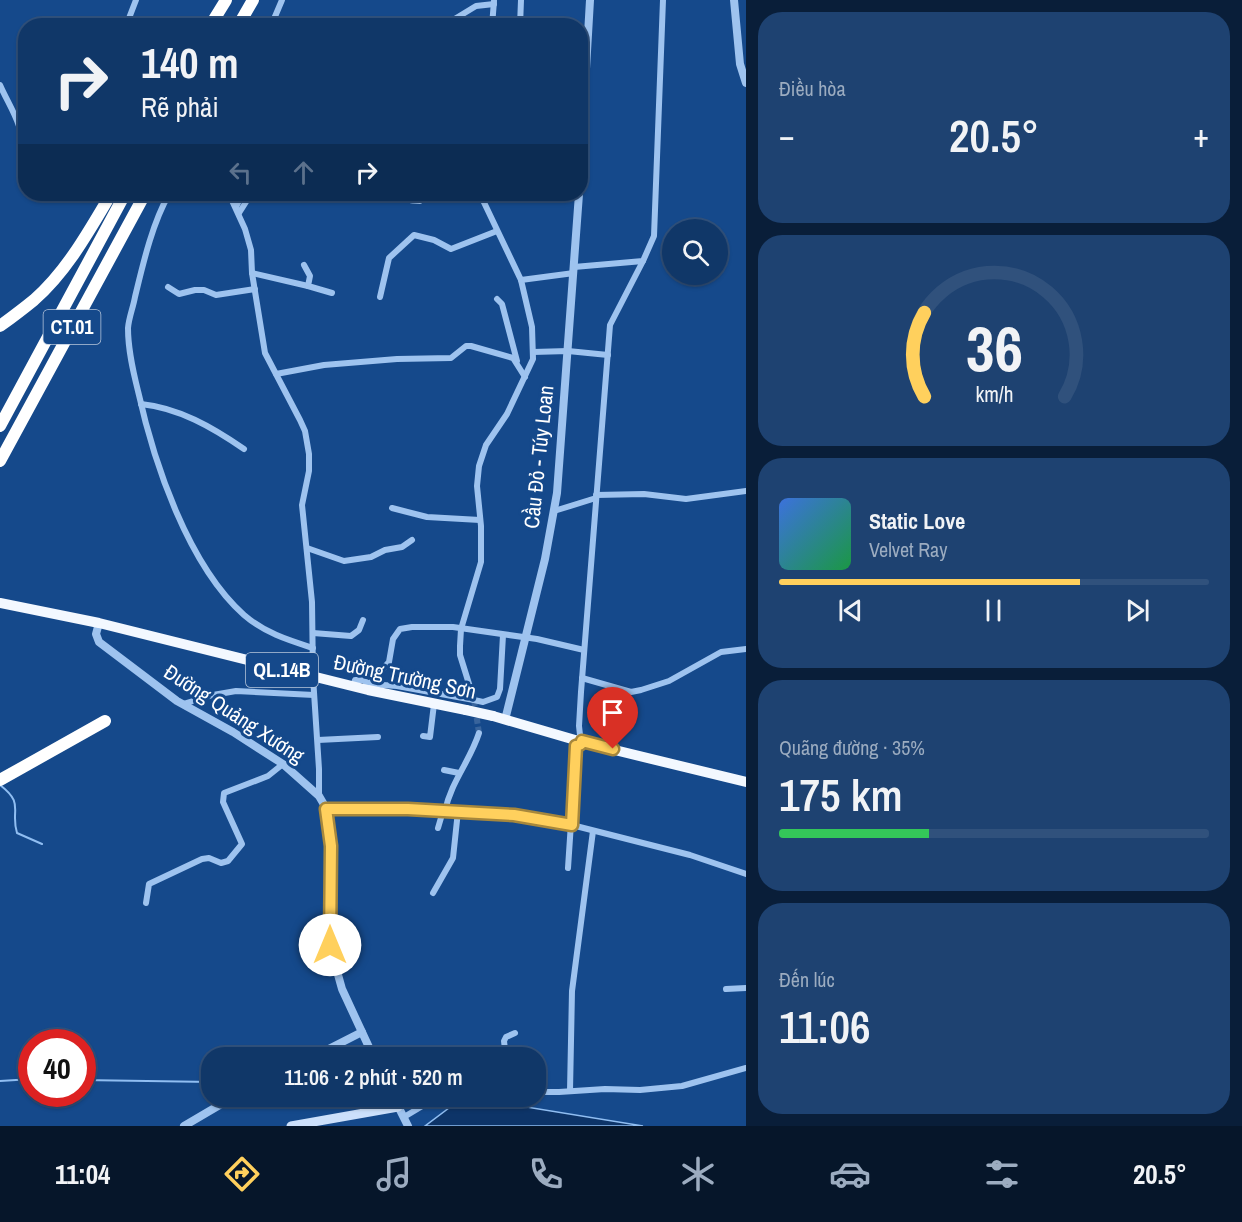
<!DOCTYPE html>
<html lang="vi">
<meta charset="utf-8">
<style>
:root{--surface:#103768;--page:#1e4271;--text:#f1f3f6;--muted:#9cacc0;--line:#30517c;--accent:#ffd05d}
body{margin:0;font-family:"Archivo Narrow",sans-serif;background:var(--page);color:var(--text);height:100vh;display:flex;flex-direction:column;font-size:22px;white-space:nowrap}
*{box-sizing:border-box;margin:0}
p{font-size:20px;color:var(--muted)}
.icon{flex:none;width:33px;height:33px;fill:none;stroke:currentColor;stroke-width:2;stroke-linecap:round;stroke-linejoin:round}
.map{position:relative;flex:1;overflow:hidden}
.panel{display:flex;flex-direction:column;gap:12px;padding:12px;background:#091e39;width:496px}
.panel>*{flex:none}
.hud{position:absolute;left:18px;top:18px;width:570px;height:183px;border-radius:24px;box-shadow:0 2px 4px #0004,0 0 0 2px var(--line);background:#103768;color:var(--text);overflow:hidden}
.buttons{position:absolute;left:662px;top:219px;display:grid;gap:12px}
.buttons a{display:grid;place-items:center;width:66px;height:66px;border-radius:50%;background:var(--surface);box-shadow:0 2px 4px #0004,0 0 0 2px var(--line);font-size:30px}
.speed{position:absolute;left:18px;top:1029px;display:flex;gap:12px;font-size:30px;font-weight:700;text-align:center}
.speed>*{display:grid;place-content:center;width:78px;height:78px;border-radius:50%;background:var(--surface);box-shadow:0 2px 4px #0004,0 0 0 2px var(--line);line-height:1}
.speed .limit{border:9px solid #d22;background:#fff;color:#111}
.pin{position:absolute;display:grid;place-items:center;width:51px;height:51px;color:#fff;margin:-62px -26px;border-radius:50% 50% 50% 0;rotate:-45deg;box-shadow:0 0 6px #0007}
.pin .icon{rotate:45deg}
.me{position:absolute;width:66px;margin:-33px;rotate:0deg;stroke-linejoin:round;filter:drop-shadow(0 0 4px #0008)}
.turn{display:flex;align-items:center;gap:21px;height:126px;padding:0 24px;font-size:27px}
.turn .icon{width:78px;height:78px;stroke-width:2.5}
.turn b{display:block;font-size:42px;line-height:51px}
.lanes{display:flex;align-items:center;height:57px;padding:0 24px;background:#0003;justify-content:center;gap:30px;direction:ltr}
.lanes .off{opacity:.35}
.big{font-size:45px;font-weight:600;line-height:1.1}
.panel .tile{flex:1;display:flex;flex-direction:column;justify-content:center;gap:9px;min-width:0;padding:0 21px;border-radius:24px;background:var(--page)}
.panel .dial{align-items:center;gap:0}
.dial svg{height:156px;overflow:visible;fill:none;stroke:var(--line);stroke-width:7;stroke-linecap:round;text-anchor:middle}
.dial text{fill:var(--text);stroke:none}
.song{display:flex;align-items:center;gap:18px}
.cover{width:72px;height:72px;border-radius:9px;background:linear-gradient(135deg,hsl(220 70% 55%),hsl(140 70% 35%))}
.played{height:6px;border-radius:3px;background:linear-gradient(90deg,var(--accent) 70%,var(--line) 70%)}
.keys{display:flex;justify-content:space-around;direction:ltr}
.heat{display:flex;justify-content:space-between;align-items:center;font-size:33px;direction:ltr}
.charge{height:9px;border-radius:4px;background:linear-gradient(90deg,#34c759 35%,var(--line) 0)}
.trip{position:absolute;left:201px;top:1047px;width:345px;height:60px;border-radius:24px;background:var(--surface);box-shadow:0 2px 4px #0004,0 0 0 2px var(--line);font-weight:600;line-height:60px;text-align:center}
.tabs{display:flex;height:96px;justify-content:space-around;align-items:center;background:#06162a;color:var(--muted)}
.tabs .icon{width:42px;height:42px}
.tabs .on{color:var(--accent)}
.tabs b{font-size:27px;color:var(--text)}
main{display:flex;flex:1;min-height:0}
.map>svg:first-child{display:block}
.water{fill:#0d3468;stroke:#90bef2;stroke-width:1.5}
.lines{fill:none;stroke-linecap:round;stroke-linejoin:round}
.stream{stroke:#90bef2;stroke-width:2}
.minor-tunnel{stroke:#38649c;stroke-width:6;stroke-dasharray:6 3;stroke-linecap:butt}
.minor{stroke:#9ec3ef;stroke-width:6}
.tertiary{stroke:#9ec3ef;stroke-width:8}
.secondary{stroke:#cce0fb;stroke-width:9}
.trunk{stroke:#f3f8ff;stroke-width:10}
.motorway{stroke:#fff;stroke-width:12}
.trunk-bridge{stroke:#f3f8ff;stroke-width:10}
.route-casing{stroke:#a6873c;stroke-width:15}
.route{stroke:#ffd05d;stroke-width:10}
.labels{text-anchor:middle;stroke-width:6;stroke-linejoin:round;paint-order:stroke}
.shield{fill:#15498b;stroke:#b9c8dc;stroke-width:1.5}
.shield-label{font-size:20px;font-weight:bold;fill:#fff}
.street-label{font-size:21px;fill:#fff;stroke:#15498b}
</style>
<main>
<div class="map">
<svg width="746" height="1126" viewBox="0 0 746 1126">
<rect width="100%" height="100%" fill="#15498b"/>
<path class="water" d="M 490,1101 L 643,1126 L 425,1126 L 453,1105 Z"/>
<g class="lines">
<g class="stream">
<path d="M 0,785 C 25,804 10,810 17,833 L 42,844"/>
<path d="M 82,1080 L 212,1082"/>
<path d="M 0,1081 L 32,1079"/>
</g>
<path class="minor-tunnel" d="M 474,700 L 479,733"/>
<g class="minor">
<path d="M 126,26 L 136,0"/>
<path d="M 271,26 L 282,0"/>
<path d="M 435,26 L 453,20 L 476,6 L 494,4"/>
<path d="M 492,26 L 494,1"/>
<path d="M 520,26 L 521,0"/>
<path d="M 0,85 C 6,99 14,111 19,126 C 22,137 19,149 26,159"/>
<path d="M 169,194 C 152,224 143,264 135,297 C 133,308 129,317 128,328 C 128,350 133,371 138,391 C 154,463 188,565 244,615 C 265,633 288,640 313,648"/>
<path d="M 229,194 L 245,229 L 251,250 L 252,273 L 265,353 L 300,420 L 305,431 L 309,454 L 309,471 L 302,505 L 312,602 L 313,677 L 319,769 L 319,796"/>
<path d="M 393,194 C 403,199 409,201 420,201 L 427,194"/>
<path d="M 480,194 L 521,280 L 532,327 L 533,359 L 507,414 L 486,445 L 479,466 L 477,486 L 481,526 L 481,562 L 461,629 L 460,646 L 460,655 L 474,700 L 483,702 L 497,697 L 500,689 L 503,635"/>
<path d="M 236,207 L 242,194"/>
<path d="M 239,213 L 251,194"/>
<path d="M 304,265 L 310,276 L 308,286 L 332,293"/>
<path d="M 574,267 L 643,261 L 654,236 L 663,0"/>
<path d="M 252,273 L 308,286"/>
<path d="M 521,280 L 574,273"/>
<path d="M 168,287 L 179,294 L 195,290 L 204,290 L 216,295 L 255,289"/>
<path d="M 380,297 L 389,258 L 414,235 L 434,240 L 451,249 L 497,231"/>
<path d="M 497,299 L 502,304 L 517,361"/>
<path d="M 533,352 L 568,351 L 608,355"/>
<path d="M 276,374 L 324,365 L 397,359 L 451,358 L 466,346 L 471,346 L 513,358 L 525,377"/>
<path d="M 141,404 C 179,408 212,427 244,449"/>
<path d="M 596,495 L 644,494 L 686,499 L 746,491"/>
<path d="M 392,508 L 427,517 L 480,520"/>
<path d="M 554,511 L 596,498"/>
<path d="M 307,548 L 344,561 L 371,557 L 385,550 L 402,547 L 412,540"/>
<path d="M 313,633 L 351,636 L 359,630 L 363,620"/>
<path d="M 582,678 L 631,692 L 641,690 L 669,681 L 721,652 L 746,649"/>
<path d="M 369,684 L 389,662 L 393,639 L 400,629 L 412,627 L 453,627 L 537,639 L 584,650"/>
<path d="M 353,687 L 355,680 L 363,680 L 369,684 L 397,686 L 474,700"/>
<path d="M 183,704 L 213,695 L 236,691 L 314,695"/>
<path d="M 423,736 L 430,737 L 434,704"/>
<path d="M 318,740 L 378,737"/>
<path d="M 444,770 L 459,773"/>
<path d="M 326,809 L 408,809 L 514,815 L 560,822 L 690,855 L 746,874"/>
<path d="M 445,811 C 451,782 470,761 479,733"/>
<path d="M 438,828 L 443,811"/>
<path d="M 568,868 L 576,748 L 576,746 L 581,744 L 579,726 L 581,692 L 610,325 L 643,261"/>
<path d="M 433,893 L 453,858 L 458,811"/>
<path d="M 146,903 L 149,884 L 202,859 L 209,858 L 221,863 L 228,861 L 242,844 L 223,802 L 224,793 L 268,776 L 283,764"/>
<path d="M 726,989 L 746,988"/>
<path d="M 518,1049 L 519,1058"/>
<path d="M 506,1058 L 504,1041 L 506,1037 L 515,1033"/>
<path d="M 570,1091 L 572,991 L 593,831"/>
<path d="M 536,1092 L 559,1092 L 605,1089 L 640,1090 L 682,1086 L 746,1068"/>
<path d="M 404,1117 L 439,1096"/>
</g>
<g class="tertiary">
<path d="M 734,0 L 740,64 L 746,83"/>
<path d="M 580,172 L 590,0"/>
<path d="M 99,623 L 96,634 L 99,642 L 177,701 L 233,732 L 283,764 L 319,796 L 326,808 L 331,846 L 330,946 L 342,989 L 374,1058"/>
<path d="M 505,720 L 545,559 L 557,493 L 579,194"/>
<path d="M 311,1058 L 362,1032"/>
<path d="M 393,1096 L 408,1126"/>
<path d="M 184,1126 L 235,1096"/>
</g>
<path class="secondary" d="M 291,1126 L 398,1107"/>
<g class="trunk">
<path d="M 0,603 L 99,623 L 368,690 L 466,710"/>
<path d="M 493,716 L 582,742 L 746,782"/>
</g>
<g class="motorway">
<path d="M 210,26 L 226,0"/>
<path d="M 238,26 L 253,0"/>
<path d="M 0,326 C 11,318 23,309 34,300 C 67,271 89,231 111,194"/>
<path d="M 0,426 L 125,194"/>
<path d="M 0,461 L 145,194"/>
<path d="M 0,780 L 105,721"/>
</g>
<path class="trunk-bridge" d="M 466,710 L 493,716"/>
</g>
<g class="lines">
<defs>
<path id="route" d="M 330,945 L 331,846 L 326,809 L 408,809 L 514,815 L 572,825 L 576,746 L 581,744 L 582,741 L 613,749"/>
</defs>
<use href="#route" class="route-casing"/>
<use href="#route" class="route"/>
</g>
<g class="labels">
<g class="shield">
<rect x="43.5" y="310" width="57" height="34" rx="4.5"/>
<rect x="246" y="653" width="72" height="34" rx="4.5"/>
</g>
<g class="shield-label">
<text x="72" y="334">CT.01</text>
<text x="282" y="677">QL.14B</text>
</g>
<g class="street-label">
<text transform="translate(539 457) rotate(-84)" y="7">Cầu Đỏ - Túy Loan</text>
<text transform="translate(405 677) rotate(12)" y="7">Đường Trường Sơn</text>
<text transform="translate(234 714) rotate(33)" y="7">Đường Quảng Xương</text>
</g>
</g>
</svg>
<div class="buttons">
<a><svg class="icon" aria-label="search" viewBox="0 0 24 24"><circle cx="10" cy="10" r="6"/><path d="M15 15l6 6"/></svg></a>
</div>
<div class="speed"><div class="limit">40</div></div>
<div class="pin" style="left:613px;top:749px;background:#d93025"><svg class="icon" aria-label="arrive" viewBox="0 0 24 24"><path d="M6 21V4h12l-3 4 3 4H6"/></svg></div>
<svg class="me" style="left:330px;top:945px" viewBox="-20 -20 40 40"><circle r="19" fill="#fff"/><path d="M0-13L10 11 0 6-10 11z" fill="#ffd05d"/></svg>
<div class="trip">11:06 · 2 phút · 520 m</div>
<div class="hud">
<div class="turn"><svg class="icon" aria-label="right" viewBox="0 0 24 24"><path d="M7 20v-9h11M14 6l5 5-5 5"/></svg><div><b>140 m</b>Rẽ phải</div></div>
<div class="lanes"><svg class="icon off" aria-label="left" viewBox="0 0 24 24"><path d="M17 20v-9H6M10 6l-5 5 5 5"/></svg><svg class="icon off" aria-label="ahead" viewBox="0 0 24 24"><path d="M12 20V5M6 11l6-6 6 6"/></svg><svg class="icon" aria-label="right" viewBox="0 0 24 24"><path d="M7 20v-9h11M14 6l5 5-5 5"/></svg></div>
</div>
</div>
<section class="panel">
<div class="tile"><p>Điều hòa</p>
<div class="heat"><a>−</a><b class="big">20.5°</b><a>+</a></div>
</div>
<div class="tile dial"><svg viewBox="0 0 100 80">
<path d="M14 69A42 42 0 1 1 86 69"/>
<path d="M14 69A42 42 0 0 1 14 26" stroke="#ffd05d"/>
<text x="50" y="56" font-size="32" font-weight="700">36</text>
<text x="50" y="72" font-size="11">km/h</text>
</svg></div>
<div class="tile">
<div class="song"><i class="cover"></i><div><b>Static Love</b><p>Velvet Ray</p></div></div>
<div class="played"></div>
<div class="keys"><svg class="icon" aria-label="previous" viewBox="0 0 24 24"><path d="M18 5L8 12l10 7zM5 5v14"/></svg><svg class="icon" aria-label="pause" viewBox="0 0 24 24"><path d="M8 5v14M16 5v14"/></svg><svg class="icon" aria-label="next" viewBox="0 0 24 24"><path d="M6 5l10 7-10 7zM19 5v14"/></svg></div>
</div>
<div class="tile"><p>Quãng đường · 35%</p><b class="big">175 km</b><div class="charge"></div></div>
<div class="tile"><p>Đến lúc</p><b class="big">11:06</b></div>
</section>
</main>
<nav class="tabs">
<b>11:04</b>
<svg class="icon on" aria-label="directions" viewBox="0 0 24 24"><path d="M12 3l9 9-9 9-9-9zM9 14v-3h6M13 9l2 2-2 2"/></svg>
<svg class="icon" aria-label="music" viewBox="0 0 24 24"><path d="M9 18V5l10-2v13"/><circle cx="6" cy="18" r="3"/><circle cx="16" cy="16" r="3"/></svg>
<svg class="icon" aria-label="phone" viewBox="0 0 24 24"><path d="M5 4h4l2 5-3 2q2 4 5 5l2-3 5 2v4C11 20 4 13 5 4z"/></svg>
<svg class="icon" aria-label="climate" viewBox="0 0 24 24"><path d="M12 3v18M4 7l16 10M4 17L20 7"/></svg>
<svg class="icon" aria-label="car" viewBox="0 0 24 24"><path d="M5 17H2v-5l4-1 3-4h7l3 4 3 1v5h-3M9 17h6M6 11h13"/><circle cx="7" cy="17" r="2"/><circle cx="17" cy="17" r="2"/></svg>
<svg class="icon" aria-label="filters" viewBox="0 0 24 24"><path d="M4 7h16M4 17h16"/><circle cx="9" cy="7" r="2"/><circle cx="15" cy="17" r="2"/></svg>
<b>20.5°</b>
</nav>
